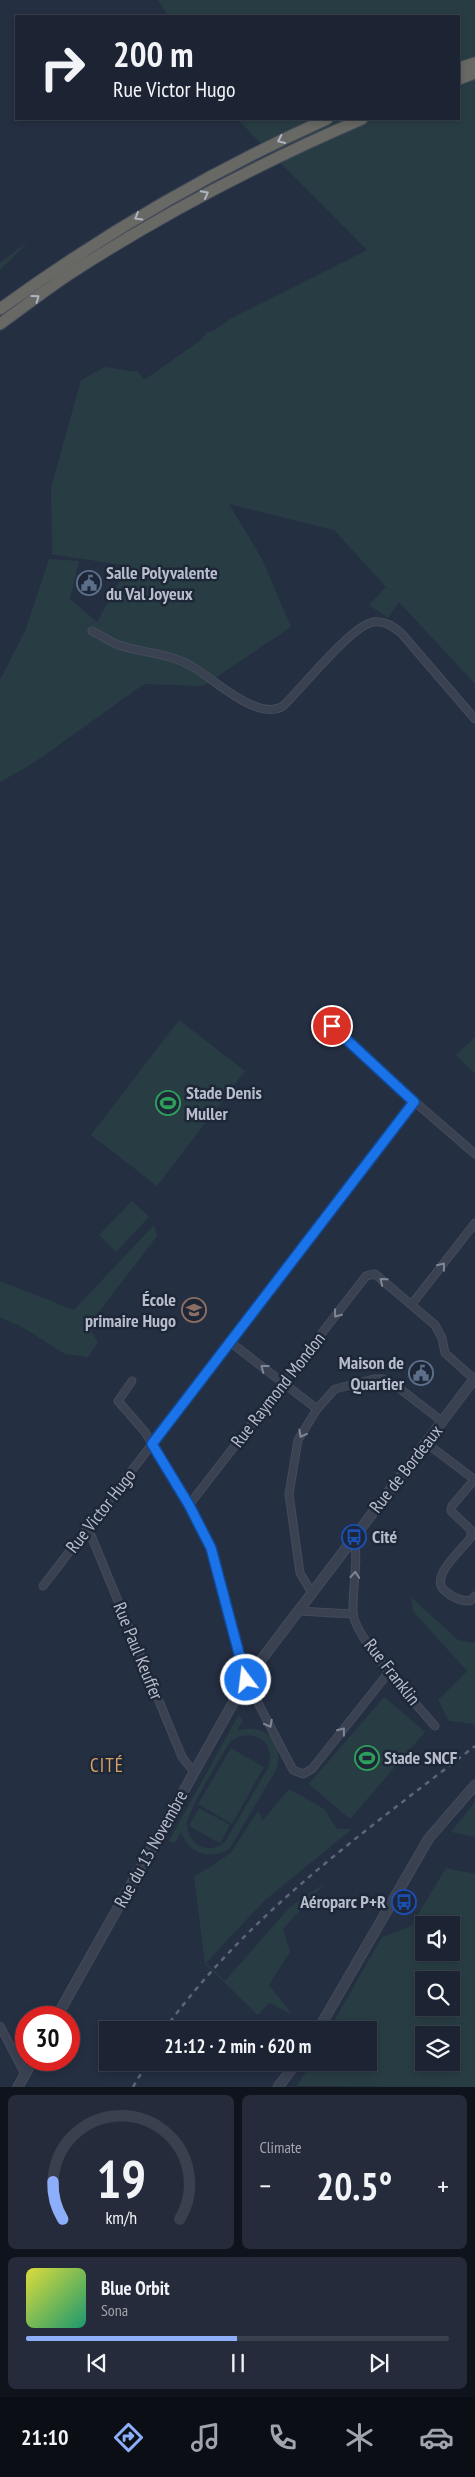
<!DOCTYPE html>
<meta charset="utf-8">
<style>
:root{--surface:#1c2332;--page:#252b3a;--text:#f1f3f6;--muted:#a0a4ac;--line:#3a404d;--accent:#8daefa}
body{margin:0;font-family:"PT Sans Narrow",sans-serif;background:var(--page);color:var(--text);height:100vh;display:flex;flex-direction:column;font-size:19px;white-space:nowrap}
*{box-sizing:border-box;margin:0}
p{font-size:16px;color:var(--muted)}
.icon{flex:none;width:28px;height:28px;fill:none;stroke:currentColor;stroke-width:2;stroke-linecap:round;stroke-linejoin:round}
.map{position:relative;height:2087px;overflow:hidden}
.details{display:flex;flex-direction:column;gap:8px;padding:8px;background:#0f131c;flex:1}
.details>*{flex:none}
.guide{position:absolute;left:15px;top:15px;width:445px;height:105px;border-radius:0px;box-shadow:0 2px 8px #0003,0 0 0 1px var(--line);background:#1c2332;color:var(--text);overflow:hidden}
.buttons{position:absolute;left:415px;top:1916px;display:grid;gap:10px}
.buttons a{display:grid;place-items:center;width:45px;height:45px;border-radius:0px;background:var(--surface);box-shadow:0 2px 8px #0003,0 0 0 1px var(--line);font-size:25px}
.speed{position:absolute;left:15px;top:2006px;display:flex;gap:10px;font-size:25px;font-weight:700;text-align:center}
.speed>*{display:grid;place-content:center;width:65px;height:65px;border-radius:50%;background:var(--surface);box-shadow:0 2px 8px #0003,0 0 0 1px var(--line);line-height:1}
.speed .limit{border:8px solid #d22;background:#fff;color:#111}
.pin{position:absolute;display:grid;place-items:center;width:42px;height:42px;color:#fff;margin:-21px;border:2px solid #fff;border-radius:50%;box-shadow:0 1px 5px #0007}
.me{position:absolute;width:55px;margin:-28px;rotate:345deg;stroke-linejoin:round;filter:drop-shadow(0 0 4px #0008)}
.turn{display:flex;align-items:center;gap:18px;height:105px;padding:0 15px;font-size:22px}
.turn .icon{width:65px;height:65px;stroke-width:2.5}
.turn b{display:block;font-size:35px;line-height:42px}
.big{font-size:38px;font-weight:800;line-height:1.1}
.details .card{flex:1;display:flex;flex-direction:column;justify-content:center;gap:8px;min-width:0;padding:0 18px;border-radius:8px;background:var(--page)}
.details .dial{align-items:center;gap:0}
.dial svg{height:130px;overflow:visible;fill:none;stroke:var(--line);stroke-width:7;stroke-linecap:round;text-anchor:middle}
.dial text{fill:var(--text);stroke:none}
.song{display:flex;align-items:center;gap:15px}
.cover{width:60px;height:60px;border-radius:8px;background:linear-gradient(135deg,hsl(60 70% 55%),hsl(160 70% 35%))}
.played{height:5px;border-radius:2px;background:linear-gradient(90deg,var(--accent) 50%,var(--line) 50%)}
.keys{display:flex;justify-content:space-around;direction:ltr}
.heat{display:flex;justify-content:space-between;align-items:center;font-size:28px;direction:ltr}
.details .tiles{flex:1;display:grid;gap:8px;grid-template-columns:1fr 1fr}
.card:last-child{grid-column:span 2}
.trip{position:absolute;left:99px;top:2021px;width:278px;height:50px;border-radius:0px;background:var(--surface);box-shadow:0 2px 8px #0003,0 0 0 1px var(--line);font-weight:800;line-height:50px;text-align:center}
.tab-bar{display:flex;height:80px;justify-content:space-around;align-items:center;background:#0b0e14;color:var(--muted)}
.tab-bar .icon{width:35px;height:35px}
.tab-bar .selected{color:var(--accent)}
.tab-bar b{font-size:22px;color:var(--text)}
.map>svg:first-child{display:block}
.green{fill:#283d43;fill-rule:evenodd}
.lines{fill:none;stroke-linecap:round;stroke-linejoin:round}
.minor-casing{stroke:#444b5b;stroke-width:9}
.tertiary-casing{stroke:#444b5b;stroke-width:11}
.trunk-casing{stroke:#424a59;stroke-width:13}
.minor{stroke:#3a4252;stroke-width:7}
.tertiary{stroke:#3a4252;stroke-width:9}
.trunk{stroke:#686864;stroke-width:11}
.rail{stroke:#5c6579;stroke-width:2.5;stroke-dasharray:5 5;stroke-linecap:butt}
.oneway{stroke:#afb4c2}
.oneway2{stroke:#7f8695}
.route-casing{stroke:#114b97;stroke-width:12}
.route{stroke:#1a73e8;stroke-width:9}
.labels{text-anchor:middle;stroke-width:5;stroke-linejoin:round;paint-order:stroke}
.poi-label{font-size:18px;font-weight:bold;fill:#b7bdcc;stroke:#1e2737;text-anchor:start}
.street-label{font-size:18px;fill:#b7bdcc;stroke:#1e2737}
.neighbourhood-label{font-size:19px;letter-spacing:1px;fill:#d8a165;stroke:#1e2737}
</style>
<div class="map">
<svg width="475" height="2087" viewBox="0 0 475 2087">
<rect width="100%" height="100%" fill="#252f42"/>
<g class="green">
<path d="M 158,0 L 475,0 L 475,684 L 399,602 L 388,618 L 369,605 L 386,587 L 334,530 L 229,504 L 262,559 L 291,627 L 203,686 L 144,684 L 35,762 L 0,782 L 0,680 L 25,631 L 49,559 L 79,561 L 70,599 L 97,622 L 128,566 L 52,554 L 51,488 L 81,380 L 105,367 L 138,372 L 144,380 L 201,340 L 207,332 L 213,331 L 230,319 L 367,250 L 237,119 L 459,119 L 459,16 L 168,16 Z"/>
<path d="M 29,241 L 0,270 L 0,263 Z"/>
<path d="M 179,1020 L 245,1071 L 157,1186 L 91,1135 Z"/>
<path d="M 475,1037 L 475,1074 L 456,1055 Z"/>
<path d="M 132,1201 L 149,1217 L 116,1252 L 99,1235 Z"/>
<path d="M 154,1225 L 157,1236 L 88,1326 L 98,1342 L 88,1357 L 65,1354 L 24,1328 L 0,1317 L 0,1281 L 74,1310 Z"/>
<path d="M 411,1597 L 458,1640 L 475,1643 L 475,1724 L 449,1721 L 438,1700 L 467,1671 L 413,1611 Z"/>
<path d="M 384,1697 L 425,1732 L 350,1819 L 309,1784 Z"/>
<path d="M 238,1716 L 243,1719 L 237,1731 C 265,1722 285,1742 276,1770 L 230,1848 C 211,1861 189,1854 181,1832 L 175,1843 L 169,1841 ZM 250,1735 C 267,1738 272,1749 269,1766 L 225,1842 C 218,1848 208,1850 199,1846 C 191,1841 187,1832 187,1823 C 189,1809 222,1754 231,1741 L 240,1736 Z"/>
<path d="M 231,1748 L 264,1767 L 232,1824 L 198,1804 Z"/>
<path d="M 289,1789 L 324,1809 L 337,1829 L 352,1829 L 264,1901 L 206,1963 L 225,1981 L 290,1907 L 325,1883 L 283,1929 L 290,1952 L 269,1985 L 292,2014 L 269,2003 L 258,2015 L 205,1964 L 194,1877 L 230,1854 L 258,1811 L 263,1820 Z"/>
<path d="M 475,1802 L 475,1837 L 451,1832 Z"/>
<path d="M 199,1808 L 230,1825 L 220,1843 L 189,1826 Z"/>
<path d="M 446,1868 L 475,1874 L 475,2087 L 297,2086 L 311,2063 L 368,2062 L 368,2030 L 329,2030 L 382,1937 L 411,1926 ZM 424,1925 L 451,1925 L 451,1952 L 424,1952 ZM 424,1980 L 451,1980 L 451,2008 L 424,2008 ZM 424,2035 L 451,2035 L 451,2062 L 424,2062 Z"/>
</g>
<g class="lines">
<defs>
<g id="minor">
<path d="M 92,631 C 100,635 108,640 116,644 C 140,653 171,653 193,667 C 215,680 259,722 283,706 C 301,689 349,629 370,623 C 383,619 393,626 402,634 L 475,719"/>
<path d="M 332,1026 L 415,1102 L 475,1154"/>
<path d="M 412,1304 L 475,1223"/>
<path d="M 230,1342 L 317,1409"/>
<path d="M 132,1381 L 118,1401 L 145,1432 L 189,1505 L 211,1548 L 246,1680 L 293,1770 L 303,1774 L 312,1769 L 389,1672"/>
<path d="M 426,1443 L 475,1480"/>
<path d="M 474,1480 L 452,1506 L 451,1511 L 471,1530 L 471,1537 C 463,1549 428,1577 445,1591 C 453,1598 460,1601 470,1601 L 475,1596"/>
<path d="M 189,1505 L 366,1276 L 375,1274 L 435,1325 L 442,1338 L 445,1353 L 474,1379"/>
<path d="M 88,1528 L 182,1757 L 194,1772"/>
<path d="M 354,1537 C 359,1562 352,1587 353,1613 C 354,1637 417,1705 435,1726"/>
<path d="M 43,1586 L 415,1102"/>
<path d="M 312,1593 L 300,1573 L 289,1494 L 298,1440 L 317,1409 L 335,1389 L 374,1379 L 383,1379 L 395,1385 L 443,1422"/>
<path d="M 298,1611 L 353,1614"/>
<path d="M 0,2026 L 25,2074"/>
</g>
<g id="tertiary">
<path d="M 56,2018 L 246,1680 L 475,1378"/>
<path d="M 318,2030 L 429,1838 L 475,1785"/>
<path d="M 18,2087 L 33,2060"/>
<path d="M 278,2087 L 297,2062"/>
</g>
<g id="trunk">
<path d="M 459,68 L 475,63"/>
<path d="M 459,79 L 475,73"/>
<path d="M 0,309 C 103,234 212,171 327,119"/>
<path d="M 0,324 C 25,306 49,287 74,271 C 166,212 262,162 362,119"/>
</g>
</defs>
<use href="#minor" class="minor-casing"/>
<use href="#tertiary" class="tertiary-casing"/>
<use href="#trunk" class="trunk-casing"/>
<use href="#minor" class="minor"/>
<use href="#tertiary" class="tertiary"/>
<use href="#trunk" class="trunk"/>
<g class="rail">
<path d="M 164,2030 C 250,1912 362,1834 475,1746"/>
<path d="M 133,2087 L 148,2062"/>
</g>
</g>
<defs><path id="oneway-chevron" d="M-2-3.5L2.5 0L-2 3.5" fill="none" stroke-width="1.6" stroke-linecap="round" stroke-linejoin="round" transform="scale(1.25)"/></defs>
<g class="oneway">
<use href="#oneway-chevron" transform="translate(281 140) rotate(155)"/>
<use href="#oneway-chevron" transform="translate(205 194) rotate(-28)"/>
<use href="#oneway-chevron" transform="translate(138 217) rotate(150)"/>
<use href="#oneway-chevron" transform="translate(36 298) rotate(-36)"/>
</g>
<g class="oneway2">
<use href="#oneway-chevron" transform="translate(442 1266) rotate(-52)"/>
<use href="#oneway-chevron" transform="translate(383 1281) rotate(-141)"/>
<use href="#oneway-chevron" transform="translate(337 1314) rotate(128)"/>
<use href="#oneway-chevron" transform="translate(264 1368) rotate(-142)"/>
<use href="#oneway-chevron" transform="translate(302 1434) rotate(119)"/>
<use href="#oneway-chevron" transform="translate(355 1575) rotate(-86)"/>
<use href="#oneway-chevron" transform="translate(269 1724) rotate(62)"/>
<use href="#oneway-chevron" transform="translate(342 1731) rotate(-52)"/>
</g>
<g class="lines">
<defs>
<path id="route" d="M 246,1680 L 211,1548 L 189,1505 L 152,1444 L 414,1102 L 332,1026"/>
</defs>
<use href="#route" class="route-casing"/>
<use href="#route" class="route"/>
</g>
<defs>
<symbol id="civic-ring" viewBox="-11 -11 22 22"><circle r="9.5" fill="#1e2737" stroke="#5c6f8a" stroke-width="1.5"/><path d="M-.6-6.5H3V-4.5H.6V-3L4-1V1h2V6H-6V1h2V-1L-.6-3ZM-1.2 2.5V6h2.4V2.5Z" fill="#5c6f8a"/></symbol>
<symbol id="stadium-ring" viewBox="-11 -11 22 22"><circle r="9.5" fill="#1e2737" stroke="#2e9e5b" stroke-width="1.5"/><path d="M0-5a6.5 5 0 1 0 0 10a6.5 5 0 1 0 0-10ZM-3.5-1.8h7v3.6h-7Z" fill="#2e9e5b"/></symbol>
<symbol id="school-ring" viewBox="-11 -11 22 22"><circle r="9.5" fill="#1e2737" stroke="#8d6e63" stroke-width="1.5"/><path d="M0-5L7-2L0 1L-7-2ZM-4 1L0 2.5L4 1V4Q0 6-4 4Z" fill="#8d6e63"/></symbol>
<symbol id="bus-ring" viewBox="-11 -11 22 22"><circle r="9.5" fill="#1e2737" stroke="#1a4fb4" stroke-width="1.5"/><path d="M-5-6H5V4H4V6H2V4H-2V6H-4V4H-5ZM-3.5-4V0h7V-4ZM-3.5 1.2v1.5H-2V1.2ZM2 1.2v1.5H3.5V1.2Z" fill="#1a4fb4"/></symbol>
</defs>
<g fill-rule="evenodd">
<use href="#civic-ring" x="75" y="569" width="28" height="28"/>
<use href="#stadium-ring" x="154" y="1089" width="28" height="28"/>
<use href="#school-ring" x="180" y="1296" width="28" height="28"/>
<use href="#civic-ring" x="407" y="1359" width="28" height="28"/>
<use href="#bus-ring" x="340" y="1523" width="28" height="28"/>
<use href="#stadium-ring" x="353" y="1744" width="28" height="28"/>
<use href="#bus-ring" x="390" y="1888" width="28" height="28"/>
</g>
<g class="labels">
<g class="poi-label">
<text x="106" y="579">Salle Polyvalente<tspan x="106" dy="21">du Val Joyeux</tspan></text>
<text x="186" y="1099">Stade Denis<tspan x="186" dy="21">Muller</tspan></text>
<text x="176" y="1306" text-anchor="end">École<tspan x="176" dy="21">primaire Hugo</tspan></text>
<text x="404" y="1369" text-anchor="end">Maison de<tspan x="404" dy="21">Quartier</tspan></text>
<text x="372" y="1543">Cité</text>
<text x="384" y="1764">Stade SNCF</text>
<text x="386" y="1908" text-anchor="end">Aéroparc P+R</text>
</g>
<g class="street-label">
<text transform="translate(278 1390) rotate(-52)" y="6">Rue Raymond Mondon</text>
<text transform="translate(406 1469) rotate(-52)" y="6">Rue de Bordeaux</text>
<text transform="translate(101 1511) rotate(-52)" y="6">Rue Victor Hugo</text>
<text transform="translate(138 1651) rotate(68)" y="6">Rue Paul Keuffer</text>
<text transform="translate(392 1672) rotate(52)" y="6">Rue Franklin</text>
<text transform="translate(151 1849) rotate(-61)" y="6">Rue du 13 Novembre</text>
</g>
<g class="neighbourhood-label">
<text x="107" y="1772">CITÉ</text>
</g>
</g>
</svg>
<div class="buttons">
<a><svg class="icon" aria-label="sound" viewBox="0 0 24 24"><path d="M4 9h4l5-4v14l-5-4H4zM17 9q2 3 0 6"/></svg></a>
<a><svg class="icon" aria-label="search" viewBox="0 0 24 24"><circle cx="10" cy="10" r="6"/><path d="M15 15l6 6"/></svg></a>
<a><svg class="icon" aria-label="layers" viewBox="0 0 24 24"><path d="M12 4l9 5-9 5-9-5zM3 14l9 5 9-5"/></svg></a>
</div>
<div class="speed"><div class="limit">30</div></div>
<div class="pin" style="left:332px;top:1026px;background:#d93025"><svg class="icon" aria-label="arrive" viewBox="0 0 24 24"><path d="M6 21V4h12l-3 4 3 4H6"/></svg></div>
<svg class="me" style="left:246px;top:1680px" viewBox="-20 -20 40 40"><circle r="17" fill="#1a73e8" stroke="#fff" stroke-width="3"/><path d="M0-11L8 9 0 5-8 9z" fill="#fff"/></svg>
<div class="trip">21:12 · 2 min · 620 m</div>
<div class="guide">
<div class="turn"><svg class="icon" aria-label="right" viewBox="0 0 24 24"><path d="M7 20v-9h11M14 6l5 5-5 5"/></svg><div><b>200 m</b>Rue Victor Hugo</div></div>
</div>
</div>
<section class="details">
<div class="tiles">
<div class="card dial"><svg viewBox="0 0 100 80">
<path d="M14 69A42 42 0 1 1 86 69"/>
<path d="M14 69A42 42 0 0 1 8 46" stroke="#8daefa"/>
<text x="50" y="56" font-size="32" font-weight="700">19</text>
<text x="50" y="72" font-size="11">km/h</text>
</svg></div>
<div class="card"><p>Climate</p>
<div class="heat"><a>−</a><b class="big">20.5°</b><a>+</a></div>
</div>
<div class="card">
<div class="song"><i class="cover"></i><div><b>Blue Orbit</b><p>Sona</p></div></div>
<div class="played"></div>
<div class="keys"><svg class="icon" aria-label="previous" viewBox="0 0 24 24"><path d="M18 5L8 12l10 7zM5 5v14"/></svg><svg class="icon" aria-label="pause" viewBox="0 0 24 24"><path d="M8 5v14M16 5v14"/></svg><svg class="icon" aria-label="next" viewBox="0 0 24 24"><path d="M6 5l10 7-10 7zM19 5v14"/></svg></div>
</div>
</div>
</section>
<nav class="tab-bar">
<b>21:10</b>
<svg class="icon selected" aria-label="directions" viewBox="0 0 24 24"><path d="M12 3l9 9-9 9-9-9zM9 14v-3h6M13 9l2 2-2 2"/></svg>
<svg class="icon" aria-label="music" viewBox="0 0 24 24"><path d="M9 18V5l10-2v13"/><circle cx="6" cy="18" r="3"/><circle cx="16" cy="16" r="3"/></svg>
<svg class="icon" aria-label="phone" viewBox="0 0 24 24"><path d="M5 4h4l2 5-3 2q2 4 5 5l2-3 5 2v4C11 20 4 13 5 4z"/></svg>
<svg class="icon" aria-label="climate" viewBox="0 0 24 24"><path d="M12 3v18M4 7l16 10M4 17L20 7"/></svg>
<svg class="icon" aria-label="car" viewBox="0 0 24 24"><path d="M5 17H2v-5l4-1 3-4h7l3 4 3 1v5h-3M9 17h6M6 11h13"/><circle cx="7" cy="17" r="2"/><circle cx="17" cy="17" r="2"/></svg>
</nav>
